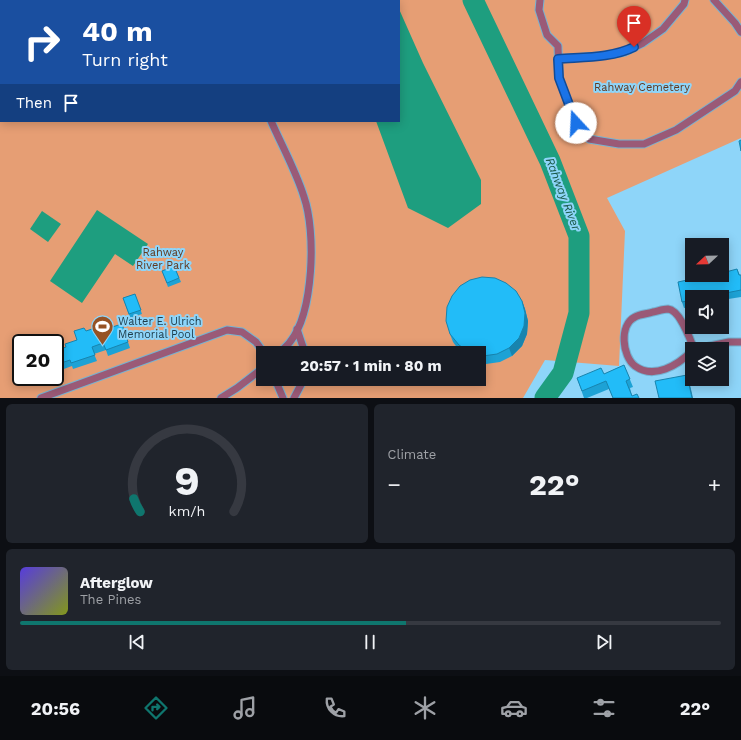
<!DOCTYPE html>
<meta charset="utf-8">
<style>
:root{--surface:#171b24;--page:#20242c;--text:#f1f3f6;--muted:#9ea1a6;--line:#363941;--accent:#0f766e}
body{margin:0;font-family:"Work Sans",sans-serif;background:var(--page);color:var(--text);height:100vh;display:flex;flex-direction:column;font-size:15px;white-space:nowrap}
*{box-sizing:border-box;margin:0}
p{font-size:13px;color:var(--muted)}
.icon{flex:none;width:22px;height:22px;fill:none;stroke:currentColor;stroke-width:2;stroke-linecap:round;stroke-linejoin:round}
.map{position:relative;height:398px;overflow:hidden}
.side{display:flex;flex-direction:column;gap:6px;padding:6px;background:#0d0f14;flex:1}
.side>*{flex:none}
.top-card{position:absolute;left:0px;top:0px;width:400px;height:122px;box-shadow:0 2px 10px #0003;background:#1a4fa0;color:#fff;overflow:hidden}
.needle{width:26px;rotate:248deg}
.fabs{position:absolute;left:685px;top:238px;display:grid;gap:8px}
.fabs a{display:grid;place-items:center;width:44px;height:44px;border-radius:0px;background:var(--surface);box-shadow:0 2px 10px #0003;font-size:20px}
.speed{position:absolute;left:12px;top:334px;display:flex;gap:8px;font-size:20px;font-weight:700;text-align:center}
.speed>*{display:grid;place-content:center;width:52px;height:52px;border-radius:50%;background:var(--surface);box-shadow:0 2px 10px #0003;line-height:1}
.speed .limit{border:2px solid #111;border-radius:6px;background:#fff;color:#111}
.pin{position:absolute;display:grid;place-items:center;width:34px;height:34px;color:#fff;margin:-41px -17px;border-radius:50% 50% 50% 0;rotate:-45deg;box-shadow:0 0 4px #0007}
.pin .icon{rotate:45deg}
.me{position:absolute;width:44px;margin:-22px;rotate:340deg;stroke-linejoin:round;filter:drop-shadow(0 0 3px #0008)}
.turn{display:flex;align-items:center;gap:14px;height:84px;padding:0 16px;font-size:18px}
.turn .icon{width:52px;height:52px;stroke-width:2.5}
.turn b{display:block;font-size:28px;line-height:34px}
.then{display:flex;align-items:center;height:38px;padding:0 16px;background:#0003;gap:8px;font-size:15px}
.big{font-size:30px;font-weight:700;line-height:1.1}
.side .widget{flex:1;display:flex;flex-direction:column;justify-content:center;gap:6px;min-width:0;padding:0 14px;border-radius:6px;background:var(--page)}
.side .dial{align-items:center;gap:0}
.dial svg{height:104px;overflow:visible;fill:none;stroke:var(--line);stroke-width:7;stroke-linecap:round;text-anchor:middle}
.dial text{fill:var(--text);stroke:none}
.song{display:flex;align-items:center;gap:12px}
.cover{width:48px;height:48px;border-radius:6px;background:linear-gradient(135deg,hsl(250 70% 55%),hsl(70 70% 35%))}
.played{height:4px;border-radius:2px;background:linear-gradient(90deg,var(--accent) 55%,var(--line) 55%)}
.keys{display:flex;justify-content:space-around;direction:ltr}
.heat{display:flex;justify-content:space-between;align-items:center;font-size:22px;direction:ltr}
.side .tiles{flex:1;display:grid;gap:6px;grid-template-columns:1fr 1fr}
.widget:last-child{grid-column:span 2}
.trip{position:absolute;left:256px;top:346px;width:230px;height:40px;border-radius:0px;background:var(--surface);box-shadow:0 2px 10px #0003;font-weight:700;line-height:40px;text-align:center}
.tabs{display:flex;height:64px;justify-content:space-around;align-items:center;background:#090b0e;color:var(--muted)}
.tabs .icon{width:28px;height:28px}
.tabs .selected{color:var(--accent)}
.tabs b{font-size:18px;color:var(--text)}
.map>svg:first-child{display:block}
.green{fill:#e69e74;fill-rule:evenodd}
.water{fill:#1e9e7f}
.lines{fill:none;stroke-linecap:round;stroke-linejoin:round}
.river{stroke:#1e9e7f;stroke-width:21}
.minor-casing{stroke:#75b3d2;stroke-width:9}
.minor{stroke:#9a5a77;stroke-width:7}
.wall{fill:#1da2d5}
.shaded-wall{fill:#1884ae}
.building{fill:#22bcf8;stroke:#1884ae}
.route-casing{stroke:#114b97;stroke-width:10}
.route{stroke:#1a73e8;stroke-width:7}
.labels{text-anchor:middle;stroke-width:4;stroke-linejoin:round;paint-order:stroke}
.park-label{font-size:11px;fill:#61381f;stroke:#8ed5f9}
.poi-label{font-size:11px;fill:#1d3b49;stroke:#8ed5f9;text-anchor:start}
.water-label{font-size:12px;font-style:italic;fill:#1b5a49;stroke:#8ed5f9}
</style>
<div class="map">
<svg width="741" height="398" viewBox="0 0 741 398">
<rect width="100%" height="100%" fill="#8ed5f9"/>
<path class="green" d="M 0,0 L 741,0 L 741,138 L 607,198 L 625,231 L 619,366 L 545,360 L 523,398 L 0,398 ZM 1,1 L 399,1 L 399,121 L 1,121 ZM 21,343 L 55,343 L 55,377 L 21,377 ZM 263,353 L 479,353 L 479,379 L 263,379 Z"/>
<g class="water">
<path d="M 399,9 L 423,63 L 481,180 L 481,204 L 448,228 L 408,208 L 376,121 L 399,121 Z"/>
<path d="M 97,210 L 148,244 L 133,266 L 115,254 L 82,303 L 50,281 Z"/>
<path d="M 42,211 L 61,224 L 48,242 L 30,229 Z"/>
</g>
<g class="lines">
<path class="river" d="M 473,0 L 550,161 L 579,236 L 579,313 L 563,373 L 545,398"/>
<defs>
<g id="minor">
<path d="M 222,0 L 223,1"/>
<path d="M 540,0 L 539,10 L 547,35 L 558,46 L 559,78 L 576,123 L 589,139 L 619,144 L 644,144 L 676,130 L 735,91 L 741,82"/>
<path d="M 714,0 L 735,23 L 741,32"/>
<path d="M 558,59 L 600,56 L 625,52 L 643,43 L 663,29 L 684,4 L 685,0"/>
<path d="M 271,121 C 282,146 296,171 304,197 C 316,231 314,312 290,342 C 287,346 283,349 280,353"/>
<path d="M 297,329 L 305,353"/>
<path d="M 696,349 L 729,342 L 741,342"/>
<path d="M 692,351 C 678,365 654,380 635,366 C 622,356 619,325 635,317 C 640,314 647,314 653,312 C 658,311 663,309 668,309 C 680,310 690,339 694,349"/>
<path d="M 275,379 L 283,398"/>
<path d="M 41,398 L 227,330 L 242,332 L 256,342 L 264,353"/>
<path d="M 221,398 L 237,388 L 263,368"/>
<path d="M 294,398 L 304,379"/>
</g>
</defs>
<use href="#minor" class="minor-casing"/>
<use href="#minor" class="minor"/>
</g>
<g class="wall">
<path d="M 174,266 L 181,282 L 168,287 L 162,271 Z"/>
<path d="M 737,269 L 740,275 L 741,275 L 741,297 L 722,300 L 722,297 L 692,297 L 692,307 L 684,308 L 682,302 Z"/>
<path d="M 135,294 L 142,314 L 130,318 L 123,298 Z"/>
<path d="M 522,301 L 525,309 L 528,321 L 527,334 L 522,346 L 512,356 L 500,362 L 486,364 L 479,362 L 479,353 L 461,353 L 453,342 L 450,334 Z"/>
<path d="M 122,324 L 130,348 L 108,356 L 106,350 L 94,354 L 97,361 L 73,369 L 72,366 L 61,370 L 55,354 L 77,340 L 86,331 L 109,328 Z"/>
<path d="M 624,365 L 633,387 L 630,388 L 632,396 L 639,398 L 613,398 L 609,389 L 587,398 L 584,398 L 577,378 L 604,374 Z"/>
</g>
<g class="shaded-wall">
<path d="M 522,301 L 525,309 L 528,321 L 527,334 L 522,346 L 512,356 L 509,348 Z"/>
<path d="M 687,375 L 689,381 L 693,398 L 692,398 Z"/>
</g>
<g class="building">
<path d="M 741,140 L 741,151 L 739,141 Z"/>
<path d="M 174,266 L 179,278 L 167,283 L 162,271 Z"/>
<path d="M 737,269 L 739,275 L 741,275 L 741,290 L 706,297 L 692,297 L 692,300 L 682,302 L 678,282 L 710,275 L 722,275 L 722,273 Z"/>
<path d="M 482,277 L 495,278 L 506,283 L 516,291 L 522,301 L 525,313 L 524,326 L 519,338 L 509,348 L 497,354 L 483,356 L 479,355 L 479,353 L 470,353 L 459,345 L 450,334 L 446,321 L 447,307 L 452,296 L 460,286 L 470,280 Z"/>
<path d="M 135,294 L 141,310 L 129,314 L 123,298 Z"/>
<path d="M 106,320 L 109,328 L 122,324 L 128,342 L 106,350 L 103,343 L 92,347 L 95,355 L 71,363 L 70,360 L 58,364 L 55,354 L 55,351 L 66,347 L 65,344 L 77,340 L 74,331 L 84,328 L 86,331 L 98,327 L 97,323 Z"/>
<path d="M 624,365 L 630,379 L 626,381 L 632,396 L 637,394 L 639,398 L 613,398 L 606,381 L 582,391 L 577,378 L 601,368 L 604,374 Z"/>
<path d="M 687,375 L 692,398 L 659,398 L 655,381 Z"/>
</g>
<g class="lines">
<defs>
<path id="route" d="M 576,123 L 559,78 L 558,59 C 583,57 612,58 634,47"/>
</defs>
<use href="#route" class="route-casing"/>
<use href="#route" class="route"/>
</g>
<defs>
<symbol id="stadium-pin" viewBox="-11 -11 22 30"><path d="M0 17L-7.5 6A9.5 9.5 0 1 1 7.5 6Z" fill="#965224" stroke="#8ed5f9"/><path d="M0-5a6.5 5 0 1 0 0 10a6.5 5 0 1 0 0-10ZM-3.5-1.8h7v3.6h-7Z" fill="#fff"/></symbol>
</defs>
<g fill-rule="evenodd">
<use href="#stadium-pin" x="90" y="314" width="25" height="34"/>
</g>
<g class="labels">
<g class="park-label">
<text x="642" y="91">Rahway Cemetery</text>
<text x="163" y="256">Rahway<tspan x="163" dy="13">River Park</tspan></text>
</g>
<g class="poi-label">
<text x="118" y="325">Walter E. Ulrich<tspan x="118" dy="13">Memorial Pool</tspan></text>
</g>
<g class="water-label">
<text transform="translate(563 194) rotate(69)" y="4">Rahway River</text>
</g>
</g>
</svg>
<div class="fabs">
<a><svg class="needle" viewBox="-14 -14 28 28"><path d="M0-13l5 13h-10z" fill="#e53935"/><path d="M0 13l5-13h-10z" fill="#9ea1a6"/></svg></a>
<a><svg class="icon" aria-label="sound" viewBox="0 0 24 24"><path d="M4 9h4l5-4v14l-5-4H4zM17 9q2 3 0 6"/></svg></a>
<a><svg class="icon" aria-label="layers" viewBox="0 0 24 24"><path d="M12 4l9 5-9 5-9-5zM3 14l9 5 9-5"/></svg></a>
</div>
<div class="speed"><div class="limit">20</div></div>
<div class="pin" style="left:634px;top:47px;background:#d93025"><svg class="icon" aria-label="arrive" viewBox="0 0 24 24"><path d="M6 21V4h12l-3 4 3 4H6"/></svg></div>
<svg class="me" style="left:576px;top:123px" viewBox="-20 -20 40 40"><circle r="19" fill="#fff"/><path d="M0-13L10 11 0 6-10 11z" fill="#1a73e8"/></svg>
<div class="trip">20:57 · 1 min · 80 m</div>
<div class="top-card">
<div class="turn"><svg class="icon" aria-label="right" viewBox="0 0 24 24"><path d="M7 20v-9h11M14 6l5 5-5 5"/></svg><div><b>40 m</b>Turn right</div></div>
<div class="then">Then<svg class="icon" aria-label="arrive" viewBox="0 0 24 24"><path d="M6 21V4h12l-3 4 3 4H6"/></svg></div>
</div>
</div>
<section class="side">
<div class="tiles">
<div class="widget dial"><svg viewBox="0 0 100 80">
<path d="M14 69A42 42 0 1 1 86 69"/>
<path d="M14 69A42 42 0 0 1 9 59" stroke="#0f766e"/>
<text x="50" y="56" font-size="32" font-weight="700">9</text>
<text x="50" y="72" font-size="11">km/h</text>
</svg></div>
<div class="widget"><p>Climate</p>
<div class="heat"><a>−</a><b class="big">22°</b><a>+</a></div>
</div>
<div class="widget">
<div class="song"><i class="cover"></i><div><b>Afterglow</b><p>The Pines</p></div></div>
<div class="played"></div>
<div class="keys"><svg class="icon" aria-label="previous" viewBox="0 0 24 24"><path d="M18 5L8 12l10 7zM5 5v14"/></svg><svg class="icon" aria-label="pause" viewBox="0 0 24 24"><path d="M8 5v14M16 5v14"/></svg><svg class="icon" aria-label="next" viewBox="0 0 24 24"><path d="M6 5l10 7-10 7zM19 5v14"/></svg></div>
</div>
</div>
</section>
<nav class="tabs">
<b>20:56</b>
<svg class="icon selected" aria-label="directions" viewBox="0 0 24 24"><path d="M12 3l9 9-9 9-9-9zM9 14v-3h6M13 9l2 2-2 2"/></svg>
<svg class="icon" aria-label="music" viewBox="0 0 24 24"><path d="M9 18V5l10-2v13"/><circle cx="6" cy="18" r="3"/><circle cx="16" cy="16" r="3"/></svg>
<svg class="icon" aria-label="phone" viewBox="0 0 24 24"><path d="M5 4h4l2 5-3 2q2 4 5 5l2-3 5 2v4C11 20 4 13 5 4z"/></svg>
<svg class="icon" aria-label="climate" viewBox="0 0 24 24"><path d="M12 3v18M4 7l16 10M4 17L20 7"/></svg>
<svg class="icon" aria-label="car" viewBox="0 0 24 24"><path d="M5 17H2v-5l4-1 3-4h7l3 4 3 1v5h-3M9 17h6M6 11h13"/><circle cx="7" cy="17" r="2"/><circle cx="17" cy="17" r="2"/></svg>
<svg class="icon" aria-label="filters" viewBox="0 0 24 24"><path d="M4 7h16M4 17h16"/><circle cx="9" cy="7" r="2"/><circle cx="15" cy="17" r="2"/></svg>
<b>22°</b>
</nav>
